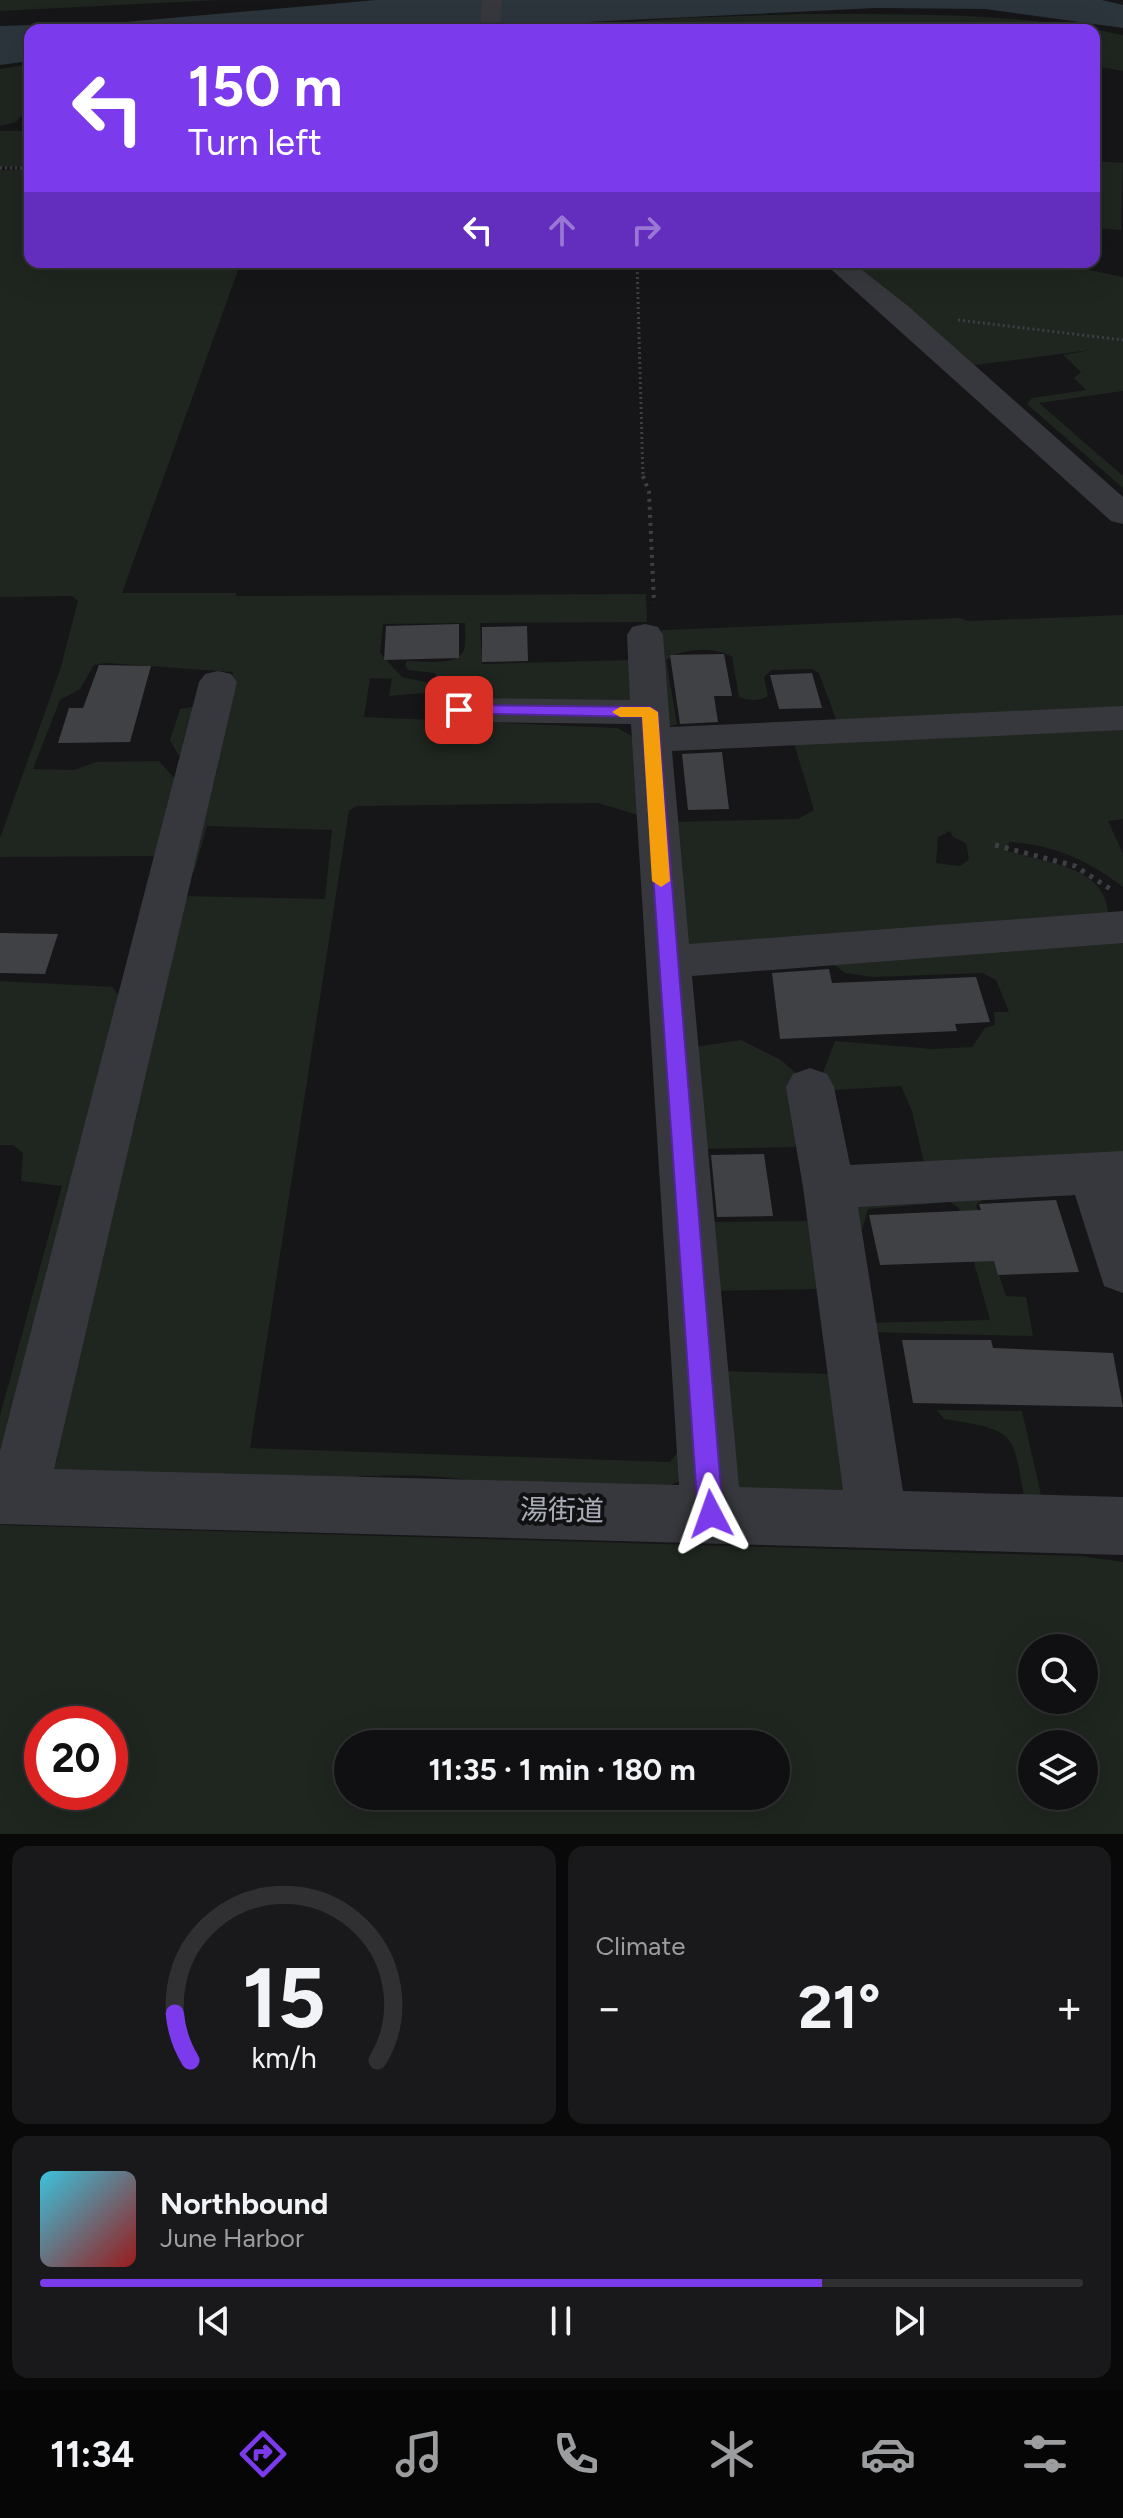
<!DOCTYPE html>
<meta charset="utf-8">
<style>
:root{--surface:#101012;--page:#19191b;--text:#f1f3f6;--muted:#9c9d9f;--line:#303032;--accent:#7c3aed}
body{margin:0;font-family:Figtree,"Noto Sans JP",sans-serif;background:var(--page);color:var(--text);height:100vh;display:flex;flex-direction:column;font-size:30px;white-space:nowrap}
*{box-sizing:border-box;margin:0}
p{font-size:26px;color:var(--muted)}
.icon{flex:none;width:44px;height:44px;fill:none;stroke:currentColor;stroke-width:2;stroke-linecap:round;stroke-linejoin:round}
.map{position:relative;height:1834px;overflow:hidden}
.details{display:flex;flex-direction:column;gap:12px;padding:12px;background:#09090a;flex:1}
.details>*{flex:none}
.guide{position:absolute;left:24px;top:24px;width:1076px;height:244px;border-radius:16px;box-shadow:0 8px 32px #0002,0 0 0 2px var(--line);background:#7c3aed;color:#fff;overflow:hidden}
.fabs{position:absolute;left:1018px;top:1634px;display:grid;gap:16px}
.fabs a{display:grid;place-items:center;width:80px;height:80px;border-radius:50%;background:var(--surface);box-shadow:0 8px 32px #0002,0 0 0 2px var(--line);font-size:40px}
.speed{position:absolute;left:24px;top:1706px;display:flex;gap:16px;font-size:40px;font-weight:700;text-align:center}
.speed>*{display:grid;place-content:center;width:104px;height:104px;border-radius:50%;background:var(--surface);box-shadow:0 8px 32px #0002,0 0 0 2px var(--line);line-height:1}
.speed .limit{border:12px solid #d22;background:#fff;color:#111}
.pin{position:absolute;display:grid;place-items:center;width:68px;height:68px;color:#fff;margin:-34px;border-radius:16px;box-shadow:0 4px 12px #0006}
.me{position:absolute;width:88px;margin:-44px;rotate:356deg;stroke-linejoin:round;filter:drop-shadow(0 0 6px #0008)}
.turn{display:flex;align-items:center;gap:28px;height:168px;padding:0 32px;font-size:36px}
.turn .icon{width:104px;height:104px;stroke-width:2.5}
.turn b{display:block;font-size:56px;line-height:68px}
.lanes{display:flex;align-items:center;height:76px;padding:0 32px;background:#0003;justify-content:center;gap:40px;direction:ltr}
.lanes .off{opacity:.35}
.big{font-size:60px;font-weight:700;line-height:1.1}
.details .tile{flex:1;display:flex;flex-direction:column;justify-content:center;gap:12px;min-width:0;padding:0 28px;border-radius:16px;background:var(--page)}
.details .dial{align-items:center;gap:0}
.dial svg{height:208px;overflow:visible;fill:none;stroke:var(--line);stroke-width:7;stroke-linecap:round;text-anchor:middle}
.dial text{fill:var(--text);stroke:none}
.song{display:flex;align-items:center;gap:24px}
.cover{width:96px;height:96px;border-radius:12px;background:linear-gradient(135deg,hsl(190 70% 55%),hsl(0 70% 35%))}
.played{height:8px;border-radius:4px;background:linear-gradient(90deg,var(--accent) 75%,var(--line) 75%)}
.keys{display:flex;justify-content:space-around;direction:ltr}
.heat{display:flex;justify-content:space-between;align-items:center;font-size:44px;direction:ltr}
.details .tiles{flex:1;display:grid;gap:12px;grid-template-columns:1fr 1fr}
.tile:last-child{grid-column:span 2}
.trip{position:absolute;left:334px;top:1730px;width:456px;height:80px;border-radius:40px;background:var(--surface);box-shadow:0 8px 32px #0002,0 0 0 2px var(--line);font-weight:700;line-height:80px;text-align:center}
.menu{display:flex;height:128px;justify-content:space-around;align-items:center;background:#060607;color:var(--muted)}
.menu .icon{width:56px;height:56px}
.menu .current{color:var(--accent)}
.menu b{font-size:36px;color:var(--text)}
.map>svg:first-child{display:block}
.green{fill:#1e261f;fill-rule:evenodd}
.water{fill:#2c353c}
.building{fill:#404145}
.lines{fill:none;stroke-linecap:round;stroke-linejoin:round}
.path-far2{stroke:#3d3f44;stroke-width:3;stroke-dasharray:2 3;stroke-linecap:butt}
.path-far1{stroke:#3d3f44;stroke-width:4;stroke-dasharray:3 5;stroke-linecap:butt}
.path{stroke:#3d3f44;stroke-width:5;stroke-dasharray:4 6;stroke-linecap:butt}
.minor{fill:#37383d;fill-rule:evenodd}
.route{fill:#7c3aed;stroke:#51269a;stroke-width:2}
.slow{fill:#f59e0b}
.labels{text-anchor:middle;stroke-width:8;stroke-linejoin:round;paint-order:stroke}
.near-street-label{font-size:28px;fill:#a8adb8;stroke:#111113}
</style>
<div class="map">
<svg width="1123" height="1834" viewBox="0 0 1123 1834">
<rect width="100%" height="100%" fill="#161618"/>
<g class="green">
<path d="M 0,0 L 219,0 L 0,11 Z"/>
<path d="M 800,14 C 908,14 1016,12 1123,35 L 1123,71 L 1094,66 L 1094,30 L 519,30 L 683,18 Z"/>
<path d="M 30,64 L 30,106 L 16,122 L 0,126 L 0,69 Z"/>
<path d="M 30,127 L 30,167 L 0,167 L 0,131 L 26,131 Z"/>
<path d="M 1094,161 L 1123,163 L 1121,230 L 1094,228 Z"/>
<path d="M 30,169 L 30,262 L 241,262 L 122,593 L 236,593 L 236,596 L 646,594 L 647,622 L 480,623 L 482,664 L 632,660 L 639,664 L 641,704 C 607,704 475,709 452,699 C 441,694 439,683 435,673 L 408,670 L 405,665 L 407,661 C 421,661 457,667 464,650 C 466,643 465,631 465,623 L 383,624 L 380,653 L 402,677 L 426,682 L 428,689 L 423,693 L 389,696 L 392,679 L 370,678 L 364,717 L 617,728 L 638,739 L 698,1463 L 687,1477 L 671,1485 L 499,1486 C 449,1472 361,1474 309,1481 L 56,1473 L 48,1458 L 80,1323 L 78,1307 L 152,991 L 164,988 L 154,987 L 177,896 L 325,899 L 332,830 L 207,826 L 194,872 L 184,870 L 203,762 L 178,755 L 170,740 L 180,709 L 227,701 L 233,672 L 106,663 L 94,665 L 80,689 L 60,700 L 33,769 L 74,770 L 96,762 L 159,761 L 178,782 L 159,856 L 0,857 L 0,838 L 60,670 L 78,601 L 72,596 L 0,597 L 0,170 ZM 598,803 L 638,815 L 687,1440 L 670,1462 L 250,1448 L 349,811 L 357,806 Z"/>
<path d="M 849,262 L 1070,266 L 1123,277 L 1123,391 L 1039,403 L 1123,476 L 1123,488 L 1027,404 L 1032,398 L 1086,390 L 1074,378 L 1081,372 L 1063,355 L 1091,350 L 975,365 L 957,358 Z"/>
<path d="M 1123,615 L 1123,711 L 837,722 L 819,673 L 812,669 L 771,670 L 764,677 L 768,696 C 760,701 748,701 739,697 L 732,657 C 715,646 682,648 666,660 L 677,724 L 669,727 L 651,638 L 663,630 L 960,618 L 968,621 Z"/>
<path d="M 1123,722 L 1123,819 L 1108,821 L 1123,854 L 1123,887 C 1089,861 1053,844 1009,842 L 1007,851 C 1045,863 1112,866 1108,920 L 1123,936 L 1123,1162 L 926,1172 L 912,1111 L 901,1086 L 834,1090 L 848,1163 L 861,1170 L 837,1166 L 819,1083 L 835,1041 L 933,1049 L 972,1047 L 985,1028 L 995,1025 L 994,1012 L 1009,1012 L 996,980 L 982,973 L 873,977 L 845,973 L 811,948 L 684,957 L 670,822 L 798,819 L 814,810 L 793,740 ZM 950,831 L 953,837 L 966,843 L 969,860 L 960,866 L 936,863 L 938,837 Z"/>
<path d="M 0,981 L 113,987 L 123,1003 L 0,1460 L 0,1416 L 62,1186 L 21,1181 L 23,1153 L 13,1145 L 0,1145 Z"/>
<path d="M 741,1040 L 781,1060 L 796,1073 L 805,1140 L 794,1147 L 699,1149 L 688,1048 Z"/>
<path d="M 1075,1189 L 1075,1195 L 983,1200 L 976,1205 L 1006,1296 L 1026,1297 L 1033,1336 L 867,1332 L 866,1323 L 990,1320 L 959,1208 L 950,1202 L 868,1209 L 859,1241 L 851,1205 Z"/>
<path d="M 817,1221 L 829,1289 L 708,1291 L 704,1222 Z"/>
<path d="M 715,1371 L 838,1374 L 855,1492 L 733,1490 Z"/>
<path d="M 937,1410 L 1022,1411 L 1043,1504 L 1026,1505 C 1011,1432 1021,1431 944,1419 Z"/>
<path d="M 0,1525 L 1081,1556 L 1123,1562 L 1123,1834 L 0,1834 ZM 1032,1648 L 1084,1648 L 1084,1700 L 1032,1700 ZM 110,1724 L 110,1792 L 42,1792 L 42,1724 ZM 348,1744 L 776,1744 L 776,1796 L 348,1796 ZM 1032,1744 L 1084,1744 L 1084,1796 L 1032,1796 Z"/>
</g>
<path class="water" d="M 376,0 L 1102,0 L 1123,5 L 1123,28 L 985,9 L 876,8 L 418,30 L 30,30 L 30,61 L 0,65 L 0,26 L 125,22 Z"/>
<g class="building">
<path d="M 459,624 L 459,658 L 384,660 L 386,626 Z"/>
<path d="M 527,626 L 528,661 L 482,662 L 482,627 Z"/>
<path d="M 724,654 L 732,696 L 714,696 L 718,722 L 680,724 L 670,655 Z"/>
<path d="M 99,665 L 151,666 L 130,742 L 58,743 L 69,708 L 83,708 Z"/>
<path d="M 812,673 L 822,708 L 779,709 L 770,675 Z"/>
<path d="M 722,752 L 729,809 L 688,810 L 682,754 Z"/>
<path d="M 0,933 L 58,934 L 45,974 L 0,973 Z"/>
<path d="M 829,969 L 832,983 L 976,977 L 990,1022 L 955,1024 L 957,1031 L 780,1039 L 772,973 Z"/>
<path d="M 764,1154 L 773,1216 L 717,1217 L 711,1155 Z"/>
<path d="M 1056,1200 L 1079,1272 L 998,1275 L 994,1261 L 880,1265 L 869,1215 L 981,1210 L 979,1204 Z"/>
<path d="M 902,1340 L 991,1340 L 993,1348 L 1113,1353 L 1123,1407 L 913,1403 Z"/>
</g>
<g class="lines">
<g class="path-far2">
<path d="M 0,168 L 30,168"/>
<path d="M 637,262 L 643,478"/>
<path d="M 958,320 L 1123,340"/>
</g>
<path class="path-far1" d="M 643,476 L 649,492 L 654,603"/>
<path class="path" d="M 995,845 L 1075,866 L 1112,890"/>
<g class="minor">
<path d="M 482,0 L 502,0 L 500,30 L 480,30 Z"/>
<path d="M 823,262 L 852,262 L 908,306 L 1123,497 L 1123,524 L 1111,521 Z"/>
<path d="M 645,624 L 658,627 L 663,635 L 670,727 L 1123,706 L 1123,730 L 672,751 L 689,944 L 1123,911 L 1123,943 L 692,976 L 739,1487 L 843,1490 L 803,1187 L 786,1087 L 793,1074 L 810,1068 L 827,1074 L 834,1087 L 850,1165 L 1123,1151 L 1123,1293 L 1104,1286 L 1075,1195 L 858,1207 L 903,1491 L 1123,1497 L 1123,1555 L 0,1524 L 0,1451 L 199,682 L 205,674 L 218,671 L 231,674 L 237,682 L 54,1469 L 679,1485 L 631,724 L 459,722 L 445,718 L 440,710 L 445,702 L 459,698 L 630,700 L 627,635 L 632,627 Z"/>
</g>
</g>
<path class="route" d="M 459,705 L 650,707 L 658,712 L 723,1514 L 720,1523 L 711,1526 L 702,1523 L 698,1514 L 642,717 L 454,713 L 454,706 Z"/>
<path class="slow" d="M 650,707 L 658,712 L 670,881 L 661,887 L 652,881 L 642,717 L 620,717 L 612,712 L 620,707 Z"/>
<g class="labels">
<g class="near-street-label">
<text transform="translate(562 1510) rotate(1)" y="10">湯街道</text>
</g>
</g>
</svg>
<div class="fabs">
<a><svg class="icon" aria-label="search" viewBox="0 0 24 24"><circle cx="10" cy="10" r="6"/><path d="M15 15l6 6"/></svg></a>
<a><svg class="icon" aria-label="layers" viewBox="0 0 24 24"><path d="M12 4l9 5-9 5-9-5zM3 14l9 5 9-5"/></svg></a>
</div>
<div class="speed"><div class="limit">20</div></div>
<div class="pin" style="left:459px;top:710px;background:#d93025"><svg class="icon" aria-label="arrive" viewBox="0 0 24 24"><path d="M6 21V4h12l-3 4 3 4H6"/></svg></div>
<svg class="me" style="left:711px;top:1514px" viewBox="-20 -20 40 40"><path d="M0-17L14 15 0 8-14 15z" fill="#7c3aed" stroke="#fff" stroke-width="4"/></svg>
<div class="trip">11:35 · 1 min · 180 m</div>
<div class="guide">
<div class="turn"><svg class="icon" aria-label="left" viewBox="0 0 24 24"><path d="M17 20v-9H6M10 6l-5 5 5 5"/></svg><div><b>150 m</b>Turn left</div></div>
<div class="lanes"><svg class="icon" aria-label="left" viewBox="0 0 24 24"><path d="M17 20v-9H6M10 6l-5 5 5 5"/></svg><svg class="icon off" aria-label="ahead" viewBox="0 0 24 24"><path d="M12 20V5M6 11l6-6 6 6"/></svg><svg class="icon off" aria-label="right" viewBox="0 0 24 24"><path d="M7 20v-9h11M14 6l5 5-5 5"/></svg></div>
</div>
</div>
<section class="details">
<div class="tiles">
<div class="tile dial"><svg viewBox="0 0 100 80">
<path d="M14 69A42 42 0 1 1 86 69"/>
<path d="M14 69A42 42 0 0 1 8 51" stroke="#7c3aed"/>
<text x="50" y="56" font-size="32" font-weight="700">15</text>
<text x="50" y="72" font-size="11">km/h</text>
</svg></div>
<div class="tile"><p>Climate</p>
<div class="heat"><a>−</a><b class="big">21°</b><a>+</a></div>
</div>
<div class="tile">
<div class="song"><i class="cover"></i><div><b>Northbound</b><p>June Harbor</p></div></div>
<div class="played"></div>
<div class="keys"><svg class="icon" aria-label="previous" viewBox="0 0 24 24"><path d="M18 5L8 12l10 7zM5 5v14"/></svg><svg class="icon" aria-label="pause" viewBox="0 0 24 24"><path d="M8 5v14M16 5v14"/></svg><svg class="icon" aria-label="next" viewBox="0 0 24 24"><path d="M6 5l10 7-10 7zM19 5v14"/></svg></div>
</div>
</div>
</section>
<nav class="menu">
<b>11:34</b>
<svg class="icon current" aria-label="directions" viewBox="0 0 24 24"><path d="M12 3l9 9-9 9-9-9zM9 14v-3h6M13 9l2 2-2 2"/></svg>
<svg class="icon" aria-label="music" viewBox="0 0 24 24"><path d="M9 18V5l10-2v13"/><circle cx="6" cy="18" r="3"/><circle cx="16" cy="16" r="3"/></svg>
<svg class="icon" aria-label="phone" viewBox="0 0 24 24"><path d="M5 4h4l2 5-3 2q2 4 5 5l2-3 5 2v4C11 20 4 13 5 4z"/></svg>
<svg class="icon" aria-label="climate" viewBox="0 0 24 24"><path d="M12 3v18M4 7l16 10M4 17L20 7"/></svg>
<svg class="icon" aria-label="car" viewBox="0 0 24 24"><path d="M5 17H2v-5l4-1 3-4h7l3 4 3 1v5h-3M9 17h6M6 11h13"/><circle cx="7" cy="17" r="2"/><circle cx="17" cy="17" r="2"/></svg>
<svg class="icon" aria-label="filters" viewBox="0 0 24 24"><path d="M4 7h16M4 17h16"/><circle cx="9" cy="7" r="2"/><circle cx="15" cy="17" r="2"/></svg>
</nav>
